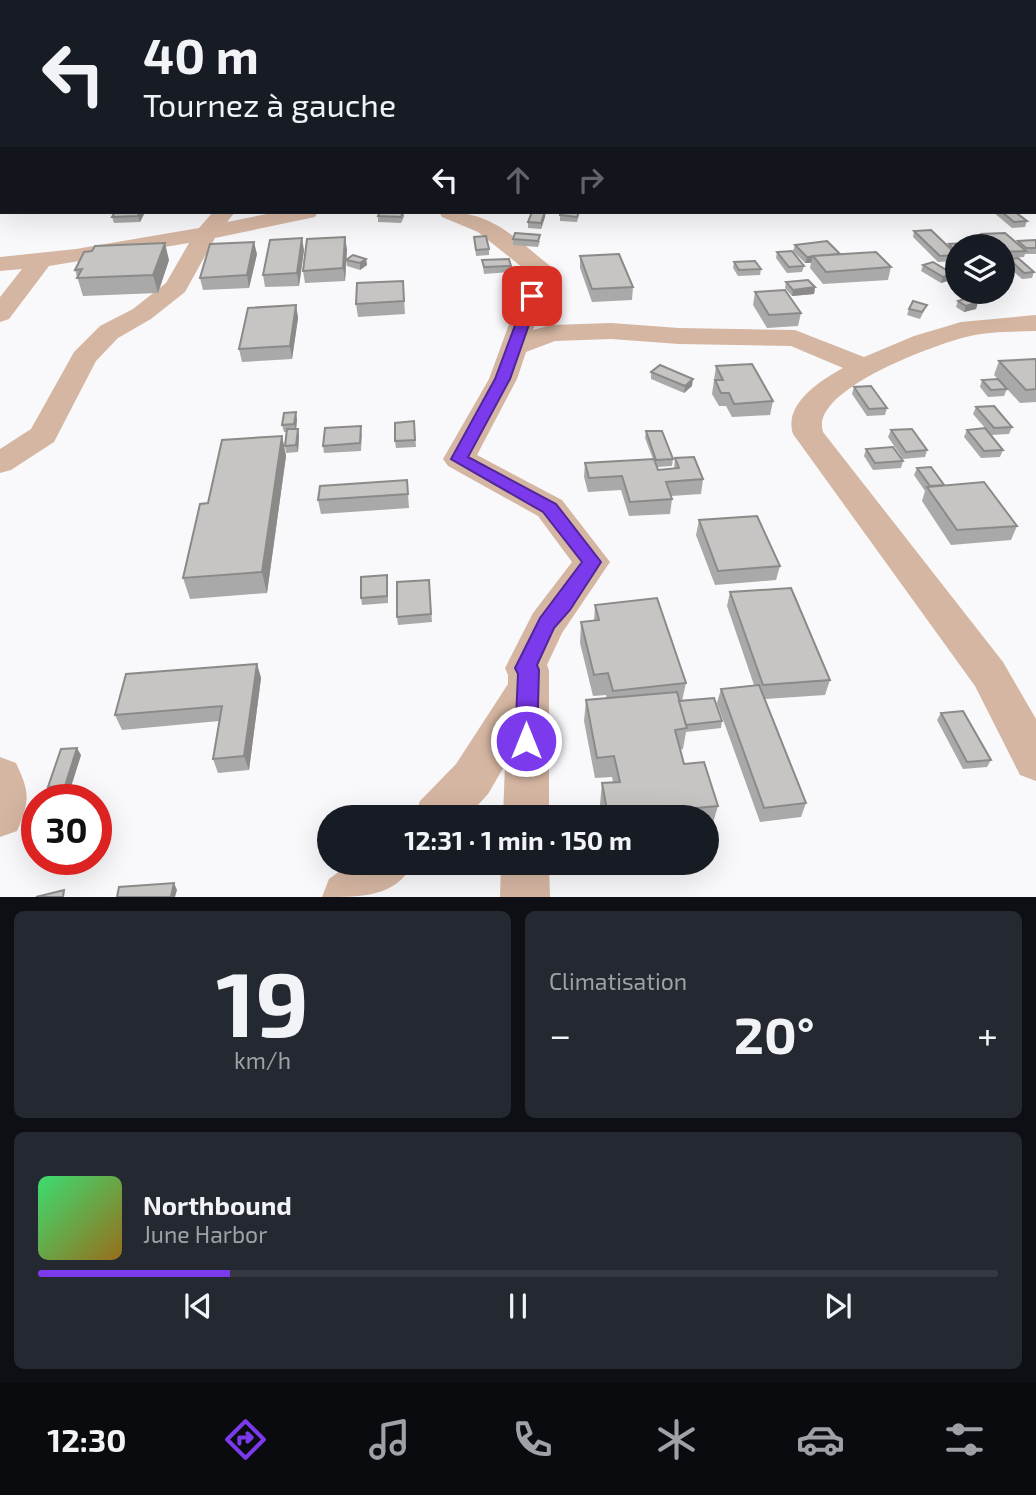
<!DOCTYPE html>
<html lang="fr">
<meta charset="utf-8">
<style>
:root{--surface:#171b24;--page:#242831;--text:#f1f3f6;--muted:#9ea1a6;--line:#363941;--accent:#7c3aed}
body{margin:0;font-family:"Exo 2",sans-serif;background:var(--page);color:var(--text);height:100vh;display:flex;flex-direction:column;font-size:26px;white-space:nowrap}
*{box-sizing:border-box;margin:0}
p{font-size:23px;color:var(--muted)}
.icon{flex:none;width:38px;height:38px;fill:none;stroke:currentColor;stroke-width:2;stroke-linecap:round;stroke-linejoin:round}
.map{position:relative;height:897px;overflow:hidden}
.details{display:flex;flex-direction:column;gap:14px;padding:14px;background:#0d0f14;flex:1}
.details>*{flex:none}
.top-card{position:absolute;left:0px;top:0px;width:1036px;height:214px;box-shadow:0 7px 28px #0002;background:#171b24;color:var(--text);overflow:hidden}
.fabs{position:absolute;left:945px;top:234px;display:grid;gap:14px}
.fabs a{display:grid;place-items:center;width:70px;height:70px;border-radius:50%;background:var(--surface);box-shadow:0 7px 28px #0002;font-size:35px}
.speed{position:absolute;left:21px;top:784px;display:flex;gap:14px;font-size:35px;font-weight:700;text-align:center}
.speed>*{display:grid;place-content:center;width:91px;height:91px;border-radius:50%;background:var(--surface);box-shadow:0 7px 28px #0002;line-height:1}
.speed .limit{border:10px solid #d22;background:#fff;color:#111}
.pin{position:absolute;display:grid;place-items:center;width:60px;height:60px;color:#fff;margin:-30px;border-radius:14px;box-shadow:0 4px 10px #0006}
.me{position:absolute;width:77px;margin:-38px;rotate:0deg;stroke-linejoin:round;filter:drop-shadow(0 0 5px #0008)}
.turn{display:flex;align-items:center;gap:24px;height:147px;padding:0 28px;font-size:32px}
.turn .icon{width:91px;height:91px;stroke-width:2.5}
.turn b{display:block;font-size:49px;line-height:60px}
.lanes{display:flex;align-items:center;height:66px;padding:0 28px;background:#0003;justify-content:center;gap:35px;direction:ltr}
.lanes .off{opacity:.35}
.big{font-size:52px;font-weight:700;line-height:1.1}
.details .widget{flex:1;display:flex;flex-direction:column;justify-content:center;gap:10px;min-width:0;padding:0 24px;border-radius:10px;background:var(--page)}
.details .dial{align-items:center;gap:0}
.dial b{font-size:91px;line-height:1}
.song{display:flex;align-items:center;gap:21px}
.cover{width:84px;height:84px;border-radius:10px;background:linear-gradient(135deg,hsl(140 70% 55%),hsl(40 70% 35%))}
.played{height:7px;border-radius:4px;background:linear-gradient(90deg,var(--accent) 20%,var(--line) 20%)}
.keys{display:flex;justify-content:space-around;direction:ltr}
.heat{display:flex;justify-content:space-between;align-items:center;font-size:38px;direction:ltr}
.details .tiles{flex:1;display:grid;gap:14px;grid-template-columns:1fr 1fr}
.widget:last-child{grid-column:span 2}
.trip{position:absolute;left:317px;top:805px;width:402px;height:70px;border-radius:35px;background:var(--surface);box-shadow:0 7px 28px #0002;font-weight:700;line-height:70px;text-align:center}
.tab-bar{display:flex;height:112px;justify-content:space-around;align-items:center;background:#090b0e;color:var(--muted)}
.tab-bar .icon{width:49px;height:49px}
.tab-bar .current{color:var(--accent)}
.tab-bar b{font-size:32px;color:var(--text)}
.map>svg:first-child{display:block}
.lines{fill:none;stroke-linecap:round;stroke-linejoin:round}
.minor{fill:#d5b6a2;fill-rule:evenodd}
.primary{fill:#b37c57;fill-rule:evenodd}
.wall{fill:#aaa9a9}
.shaded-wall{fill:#8b8a89}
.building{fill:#c6c5c4;stroke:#8b8a89;stroke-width:2}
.route{fill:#7c3aed;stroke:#51269a;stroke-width:2}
</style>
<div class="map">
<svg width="1036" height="897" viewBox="0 0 1036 897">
<rect width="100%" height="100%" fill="#f9f9fb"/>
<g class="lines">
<g class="minor">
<path d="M 393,0 L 406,0 L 392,2 Z"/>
<path d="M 646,0 L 658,0 L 659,2 L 647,2 Z"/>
<path d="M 795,0 L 809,0 L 810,2 L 796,2 Z"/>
<path d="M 960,0 L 976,0 L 959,2 Z"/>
<rect x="0" y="83" width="2" height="10"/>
<rect x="1034" y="180" width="2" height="13"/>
<path d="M 213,212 L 235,212 L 227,222 L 277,212 L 318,212 L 315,217 L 215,238 L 185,292 L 151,319 L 118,338 L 96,361 L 54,442 L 11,470 L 0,473 L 0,449 L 31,429 L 74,352 L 100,326 L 133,309 L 166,283 L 189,243 L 49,266 L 9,319 L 0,322 L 0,297 L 22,269 L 0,271 L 0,257 L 76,249 L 199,228 Z"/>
<path d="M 439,212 C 491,210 511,235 549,265 L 553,270 L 533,330 L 551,325 L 611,323 L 679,328 L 795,330 L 864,357 L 914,336 L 961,322 L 1036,315 L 1036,331 C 1013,332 989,331 966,337 C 934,345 809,390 823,432 L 1003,662 L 1036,719 L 1036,781 L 1020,775 L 975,686 L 793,434 C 783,404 821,380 843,368 L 791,346 L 679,344 L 611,339 L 555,341 L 526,352 L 517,379 L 477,455 L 562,500 L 610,562 L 562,633 L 547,665 L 549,670 L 549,817 L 503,817 L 505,765 L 488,794 L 467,817 L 414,817 L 420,801 L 456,764 L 508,684 L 508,675 L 505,668 L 533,613 L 572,562 L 538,516 L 448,466 L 443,459 L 489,379 L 528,272 L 478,232 L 442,217 Z"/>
<path d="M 0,757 L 16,763 C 30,793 30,800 17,831 L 0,837 Z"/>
<path d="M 351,863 L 414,863 C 395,897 364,897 322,897 L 329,879 Z"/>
<path d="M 501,863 L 549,863 L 550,897 L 500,897 Z"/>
</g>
<g class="primary">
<path d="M 38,0 L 55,0 L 36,2 Z"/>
<path d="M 0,32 L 2,32 L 0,43 Z"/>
</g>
</g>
<g class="wall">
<path d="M 2,105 L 2,142 L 0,142 L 0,107 Z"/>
<path d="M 2,194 L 2,212 L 33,212 L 32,213 L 0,214 L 0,197 Z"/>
<path d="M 145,212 L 140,222 L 114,223 L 112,217 Z"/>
<path d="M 404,212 L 404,217 L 401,223 L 378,222 L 378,216 Z"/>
<path d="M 993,212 L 1015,212 L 1027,221 L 1025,227 L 1012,228 Z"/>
<path d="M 560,215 L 579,215 L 577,222 L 560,221 Z"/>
<path d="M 545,217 L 541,229 L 528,228 L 528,222 Z"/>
<path d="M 914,231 L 948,247 L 949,244 L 982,242 L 980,240 L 982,234 L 1017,243 L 1018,241 L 1036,240 L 1036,254 L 1025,254 L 1024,257 L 1003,258 L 1003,247 L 957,247 L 957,260 L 955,258 L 955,261 L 938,262 L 913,237 Z"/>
<path d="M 474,237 L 489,249 L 489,255 L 476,256 Z"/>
<path d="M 513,239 L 540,241 L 538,247 L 513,245 Z"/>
<path d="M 795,245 L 840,254 L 891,267 L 888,280 L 823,284 L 810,268 L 811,263 L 805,263 L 793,251 Z"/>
<path d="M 347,249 L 345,281 L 305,283 L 303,271 Z"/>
<path d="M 304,250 L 299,286 L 265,287 L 263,275 Z"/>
<path d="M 777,252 L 804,266 L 802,272 L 787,273 L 776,258 Z"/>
<path d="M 257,254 L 249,288 L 203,290 L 200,278 Z"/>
<path d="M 580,256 L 633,287 L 632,300 L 592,302 L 580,268 Z"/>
<path d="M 366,259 L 367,265 L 360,270 L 347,266 L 346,260 Z"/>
<path d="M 1009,259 L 1034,272 L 1032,278 L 1022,279 L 1006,265 Z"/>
<path d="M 169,260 L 158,293 L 83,296 L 75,270 Z"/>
<path d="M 482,260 L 511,266 L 511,272 L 484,274 Z"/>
<path d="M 734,262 L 761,269 L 760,275 L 738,276 L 733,268 Z"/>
<path d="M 923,265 L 953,274 L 951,280 L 941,283 L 921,271 Z"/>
<path d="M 403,281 L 405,314 L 358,317 L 356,304 Z"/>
<path d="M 786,282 L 815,287 L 814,294 L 792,296 L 785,288 Z"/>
<path d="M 755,292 L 801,313 L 798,326 L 767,328 L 753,305 Z"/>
<path d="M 958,301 L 978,302 L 976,309 L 964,312 L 956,307 Z"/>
<path d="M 296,305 L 298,318 L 292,359 L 242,362 L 239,349 Z"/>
<path d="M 927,305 L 920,319 L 907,315 L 909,309 Z"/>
<path d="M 1036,359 L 1036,402 L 1020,403 L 994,375 L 999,361 Z"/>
<path d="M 716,366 L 773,401 L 770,415 L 732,417 L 726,406 L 719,406 L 712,394 Z"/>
<path d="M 651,372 L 692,386 L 684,393 L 651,379 Z"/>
<path d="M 982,380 L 1007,389 L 1004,396 L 988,397 L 980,387 Z"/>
<path d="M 854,387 L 887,408 L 885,415 L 867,416 L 852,394 Z"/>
<path d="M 976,407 L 1012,427 L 1009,434 L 991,435 L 1003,450 L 1000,457 L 981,458 L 964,437 L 967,430 L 985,428 L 973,414 Z"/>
<path d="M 297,419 L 296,429 L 298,429 L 299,436 L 298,452 L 286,453 L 285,446 L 286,432 L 284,432 L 282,425 Z"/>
<path d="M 414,421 L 416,447 L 396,448 L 395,441 Z"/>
<path d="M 891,430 L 927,450 L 925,457 L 903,459 L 888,437 Z"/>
<path d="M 646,431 L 673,459 L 672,466 L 657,467 L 658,470 L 674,468 L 675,458 L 703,479 L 701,494 L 671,496 L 672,499 L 670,514 L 629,516 L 621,490 L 588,492 L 584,477 L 585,463 L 653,459 L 645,438 Z"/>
<path d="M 362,433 L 361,451 L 324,453 L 323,446 Z"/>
<path d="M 282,436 L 286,456 L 267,593 L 190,599 L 183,578 L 208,503 Z"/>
<path d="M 866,449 L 903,461 L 901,468 L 873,470 L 864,456 Z"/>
<path d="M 917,468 L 944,485 L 1017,526 L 1011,540 L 951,545 L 922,501 L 925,491 L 914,475 Z"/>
<path d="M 407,480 L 409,508 L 321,514 L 318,500 Z"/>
<path d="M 699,520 L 780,566 L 776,580 L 715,585 L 696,535 Z"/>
<path d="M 429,580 L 432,622 L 398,625 L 397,617 Z"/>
<path d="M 388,583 L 388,603 L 362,605 L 361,598 Z"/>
<path d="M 730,592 L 830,680 L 825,695 L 765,699 L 806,803 L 801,817 L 760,822 L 717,703 L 721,689 L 754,685 L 727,606 Z"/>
<path d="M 595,605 L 686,683 L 682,701 L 722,721 L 721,728 L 686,732 L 683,749 L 680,750 L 684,764 L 718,806 L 712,826 L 707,827 L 707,817 L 602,817 L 600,804 L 602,783 L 613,782 L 612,777 L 595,778 L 584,721 L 586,700 L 607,699 L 606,695 L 593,696 L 580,643 L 581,622 L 594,621 Z"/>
<path d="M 257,664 L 261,678 L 249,770 L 218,773 L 213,759 L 219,721 L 122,730 L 115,715 Z"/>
<path d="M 941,713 L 991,760 L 987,767 L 963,769 L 937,720 Z"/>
<path d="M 81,755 L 69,793 L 52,794 L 48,787 Z"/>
</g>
<g class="shaded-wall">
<path d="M 140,212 L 145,212 L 140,222 L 138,216 Z"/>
<path d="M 546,212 L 545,217 L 541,229 L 541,223 Z"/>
<path d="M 345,237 L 347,249 L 345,281 L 343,268 Z"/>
<path d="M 302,238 L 304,250 L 299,286 L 297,273 Z"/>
<path d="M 254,242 L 257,254 L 249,288 L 247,275 Z"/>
<path d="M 165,243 L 169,260 L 158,293 L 153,275 Z"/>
<path d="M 813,256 L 811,263 L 805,263 L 807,257 Z"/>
<path d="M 366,259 L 367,265 L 360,270 L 360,263 Z"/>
<path d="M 953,274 L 951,280 L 941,283 L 943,277 Z"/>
<path d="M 815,287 L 814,294 L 792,296 L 793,290 Z"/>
<path d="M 978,302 L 976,309 L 964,312 L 966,306 Z"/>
<path d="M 296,305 L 298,318 L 292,359 L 290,346 Z"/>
<path d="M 693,379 L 692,386 L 684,393 L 685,386 Z"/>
<path d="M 296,412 L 297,419 L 296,431 L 294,424 Z"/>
<path d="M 298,429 L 299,436 L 298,452 L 296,445 Z"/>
<path d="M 282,436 L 286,456 L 267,593 L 262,572 Z"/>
<path d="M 257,664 L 261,678 L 249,770 L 244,756 Z"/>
<path d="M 77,748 L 81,755 L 69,793 L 65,786 Z"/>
<path d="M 174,883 L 177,890 L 175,897 L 171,897 Z"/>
</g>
<g class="building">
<path d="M 2,105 L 2,127 L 0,127 L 0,107 Z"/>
<path d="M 115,212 L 140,212 L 138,216 L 112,217 Z"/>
<path d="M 380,212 L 403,212 L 401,217 L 378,216 Z"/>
<path d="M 532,212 L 545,212 L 541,223 L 528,222 Z"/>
<path d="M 561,212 L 579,212 L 577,217 L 560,215 Z"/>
<path d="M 1002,212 L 1015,212 L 1027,221 L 1014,222 Z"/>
<path d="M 931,230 L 957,255 L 940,256 L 914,231 Z"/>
<path d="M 515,233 L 540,235 L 538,241 L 513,239 Z"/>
<path d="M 1005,233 L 1026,251 L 1003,252 L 1003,247 L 996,247 L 982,234 Z"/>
<path d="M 486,236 L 489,249 L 476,250 L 474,237 Z"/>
<path d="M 345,237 L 343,268 L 303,271 L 307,239 Z"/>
<path d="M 302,238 L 297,273 L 263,275 L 270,240 Z"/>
<path d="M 1036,240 L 1036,248 L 1026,248 L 1018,241 Z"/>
<path d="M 827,241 L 840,254 L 807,257 L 795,245 Z"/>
<path d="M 254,242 L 247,275 L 200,278 L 210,244 Z"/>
<path d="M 986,242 L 991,247 L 957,247 L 957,252 L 949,244 Z"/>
<path d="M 165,243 L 153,275 L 77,278 L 82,269 L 75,270 L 84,252 L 92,251 L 95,246 Z"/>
<path d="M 792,251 L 804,266 L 789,267 L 777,252 Z"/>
<path d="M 876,252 L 891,267 L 826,272 L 813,256 Z"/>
<path d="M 619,254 L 633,287 L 592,289 L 580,256 Z"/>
<path d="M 353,255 L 366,259 L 360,263 L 346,260 Z"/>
<path d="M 1018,258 L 1034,272 L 1024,273 L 1009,259 Z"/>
<path d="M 509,259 L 511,266 L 484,267 L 482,260 Z"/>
<path d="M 755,261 L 761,269 L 739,270 L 734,262 Z"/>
<path d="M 933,262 L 953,274 L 943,277 L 923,265 Z"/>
<path d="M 808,280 L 815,287 L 793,290 L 786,282 Z"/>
<path d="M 403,281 L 404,301 L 356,304 L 357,283 Z"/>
<path d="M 785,290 L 801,313 L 769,315 L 755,292 Z"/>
<path d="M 970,297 L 978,302 L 966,306 L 958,301 Z"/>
<path d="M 913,301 L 927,305 L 922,312 L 909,309 Z"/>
<path d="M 296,305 L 290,346 L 239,349 L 248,308 Z"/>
<path d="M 1036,359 L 1036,389 L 1026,390 L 999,361 Z"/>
<path d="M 752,364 L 773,401 L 734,404 L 729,393 L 721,393 L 715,380 L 723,380 L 716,366 Z"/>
<path d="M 660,365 L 693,379 L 685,386 L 651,372 Z"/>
<path d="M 998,379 L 1007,389 L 991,390 L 982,380 Z"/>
<path d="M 871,386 L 887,408 L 869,409 L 854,387 Z"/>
<path d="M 994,406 L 1012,427 L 994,428 L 976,407 Z"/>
<path d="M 296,412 L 294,424 L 282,425 L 284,413 Z"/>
<path d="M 414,421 L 415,440 L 395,441 L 395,423 Z"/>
<path d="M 361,426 L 360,443 L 323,446 L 325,428 Z"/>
<path d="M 985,428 L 1003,450 L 984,451 L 967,430 Z"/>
<path d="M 287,429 L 298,429 L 296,445 L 285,446 Z"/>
<path d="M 912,429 L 927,450 L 906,452 L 891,430 Z"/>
<path d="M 646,431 L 662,431 L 673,459 L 656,460 Z"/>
<path d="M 282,436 L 262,572 L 183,578 L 200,504 L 208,503 L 222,440 Z"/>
<path d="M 893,447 L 903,461 L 875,463 L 866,449 Z"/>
<path d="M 694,457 L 703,479 L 666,482 L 672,499 L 630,502 L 622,476 L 589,478 L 585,463 L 654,459 L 658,470 L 679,468 L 675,458 Z"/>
<path d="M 931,467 L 944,485 L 930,486 L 917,468 Z"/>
<path d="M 407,480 L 408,494 L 318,500 L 320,486 Z"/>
<path d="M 984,482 L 1017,526 L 957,530 L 927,487 Z"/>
<path d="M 757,516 L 780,566 L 718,571 L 699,520 Z"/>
<path d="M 387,575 L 387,596 L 361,598 L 361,577 Z"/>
<path d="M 429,580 L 431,614 L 397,617 L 397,582 Z"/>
<path d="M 791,588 L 830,680 L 763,685 L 730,592 Z"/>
<path d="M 657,598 L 686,683 L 613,691 L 608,673 L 594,675 L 581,622 L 599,620 L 595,605 Z"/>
<path d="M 257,664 L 244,756 L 213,759 L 222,706 L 115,715 L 126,674 Z"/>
<path d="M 759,685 L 806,803 L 764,808 L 721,689 Z"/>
<path d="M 677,692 L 687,728 L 675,730 L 684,764 L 704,762 L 718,806 L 608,816 L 602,783 L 620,782 L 614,756 L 597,758 L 586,700 Z"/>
<path d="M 714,698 L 722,721 L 686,725 L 679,701 Z"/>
<path d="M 963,711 L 991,760 L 967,762 L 941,713 Z"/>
<path d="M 77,748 L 65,786 L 48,787 L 61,749 Z"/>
<path d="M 174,883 L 171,897 L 117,897 L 119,887 Z"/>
<path d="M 64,890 L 63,897 L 36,897 Z"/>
</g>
<path class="route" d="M 532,292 L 539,296 L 510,379 L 468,457 L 556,504 L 601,562 L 570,610 L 554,628 L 537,665 L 539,670 L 537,741 L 534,748 L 526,751 L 518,748 L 515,741 L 518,674 L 515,668 L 540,618 L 582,562 L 543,512 L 451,459 L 495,379 L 526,296 Z"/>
</svg>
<div class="fabs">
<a><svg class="icon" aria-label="layers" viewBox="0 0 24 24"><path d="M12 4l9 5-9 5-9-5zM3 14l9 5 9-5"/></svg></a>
</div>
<div class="speed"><div class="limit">30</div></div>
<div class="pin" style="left:532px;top:296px;background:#d93025"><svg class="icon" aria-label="arrive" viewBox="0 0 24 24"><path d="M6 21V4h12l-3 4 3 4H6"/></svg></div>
<svg class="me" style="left:526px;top:741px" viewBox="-20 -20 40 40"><circle r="17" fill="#7c3aed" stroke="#fff" stroke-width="3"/><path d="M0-11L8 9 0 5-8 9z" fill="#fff"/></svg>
<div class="trip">12:31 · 1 min · 150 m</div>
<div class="top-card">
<div class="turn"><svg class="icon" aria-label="left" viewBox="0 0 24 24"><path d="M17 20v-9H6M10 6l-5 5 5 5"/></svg><div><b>40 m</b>Tournez à gauche</div></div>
<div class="lanes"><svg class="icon" aria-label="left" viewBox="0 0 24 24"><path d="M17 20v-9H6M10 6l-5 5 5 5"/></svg><svg class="icon off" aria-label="ahead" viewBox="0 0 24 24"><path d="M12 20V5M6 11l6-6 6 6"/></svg><svg class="icon off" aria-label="right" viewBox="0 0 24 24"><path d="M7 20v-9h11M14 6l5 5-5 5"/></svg></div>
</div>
</div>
<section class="details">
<div class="tiles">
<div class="widget dial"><b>19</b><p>km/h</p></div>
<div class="widget"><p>Climatisation</p>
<div class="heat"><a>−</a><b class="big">20°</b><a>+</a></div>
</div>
<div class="widget">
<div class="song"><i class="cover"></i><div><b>Northbound</b><p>June Harbor</p></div></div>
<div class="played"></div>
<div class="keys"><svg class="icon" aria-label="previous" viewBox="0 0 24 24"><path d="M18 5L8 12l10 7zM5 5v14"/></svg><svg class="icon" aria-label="pause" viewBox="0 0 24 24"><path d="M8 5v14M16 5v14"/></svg><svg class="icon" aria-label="next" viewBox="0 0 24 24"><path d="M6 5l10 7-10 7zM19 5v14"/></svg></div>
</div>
</div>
</section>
<nav class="tab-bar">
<b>12:30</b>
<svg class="icon current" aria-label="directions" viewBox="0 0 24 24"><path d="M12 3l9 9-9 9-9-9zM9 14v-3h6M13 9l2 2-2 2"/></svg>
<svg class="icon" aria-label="music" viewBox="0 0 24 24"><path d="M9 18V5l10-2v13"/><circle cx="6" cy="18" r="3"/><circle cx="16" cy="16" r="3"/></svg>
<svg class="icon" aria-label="phone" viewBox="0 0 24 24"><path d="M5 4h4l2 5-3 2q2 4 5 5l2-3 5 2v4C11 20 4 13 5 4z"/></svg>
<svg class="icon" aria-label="climate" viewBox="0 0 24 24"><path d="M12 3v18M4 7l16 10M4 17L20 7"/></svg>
<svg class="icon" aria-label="car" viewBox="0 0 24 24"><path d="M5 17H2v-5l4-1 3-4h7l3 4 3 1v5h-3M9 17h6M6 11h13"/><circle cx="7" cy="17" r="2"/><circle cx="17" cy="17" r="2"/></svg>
<svg class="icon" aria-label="filters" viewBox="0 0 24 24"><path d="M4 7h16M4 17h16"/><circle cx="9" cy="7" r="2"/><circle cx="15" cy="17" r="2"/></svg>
</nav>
